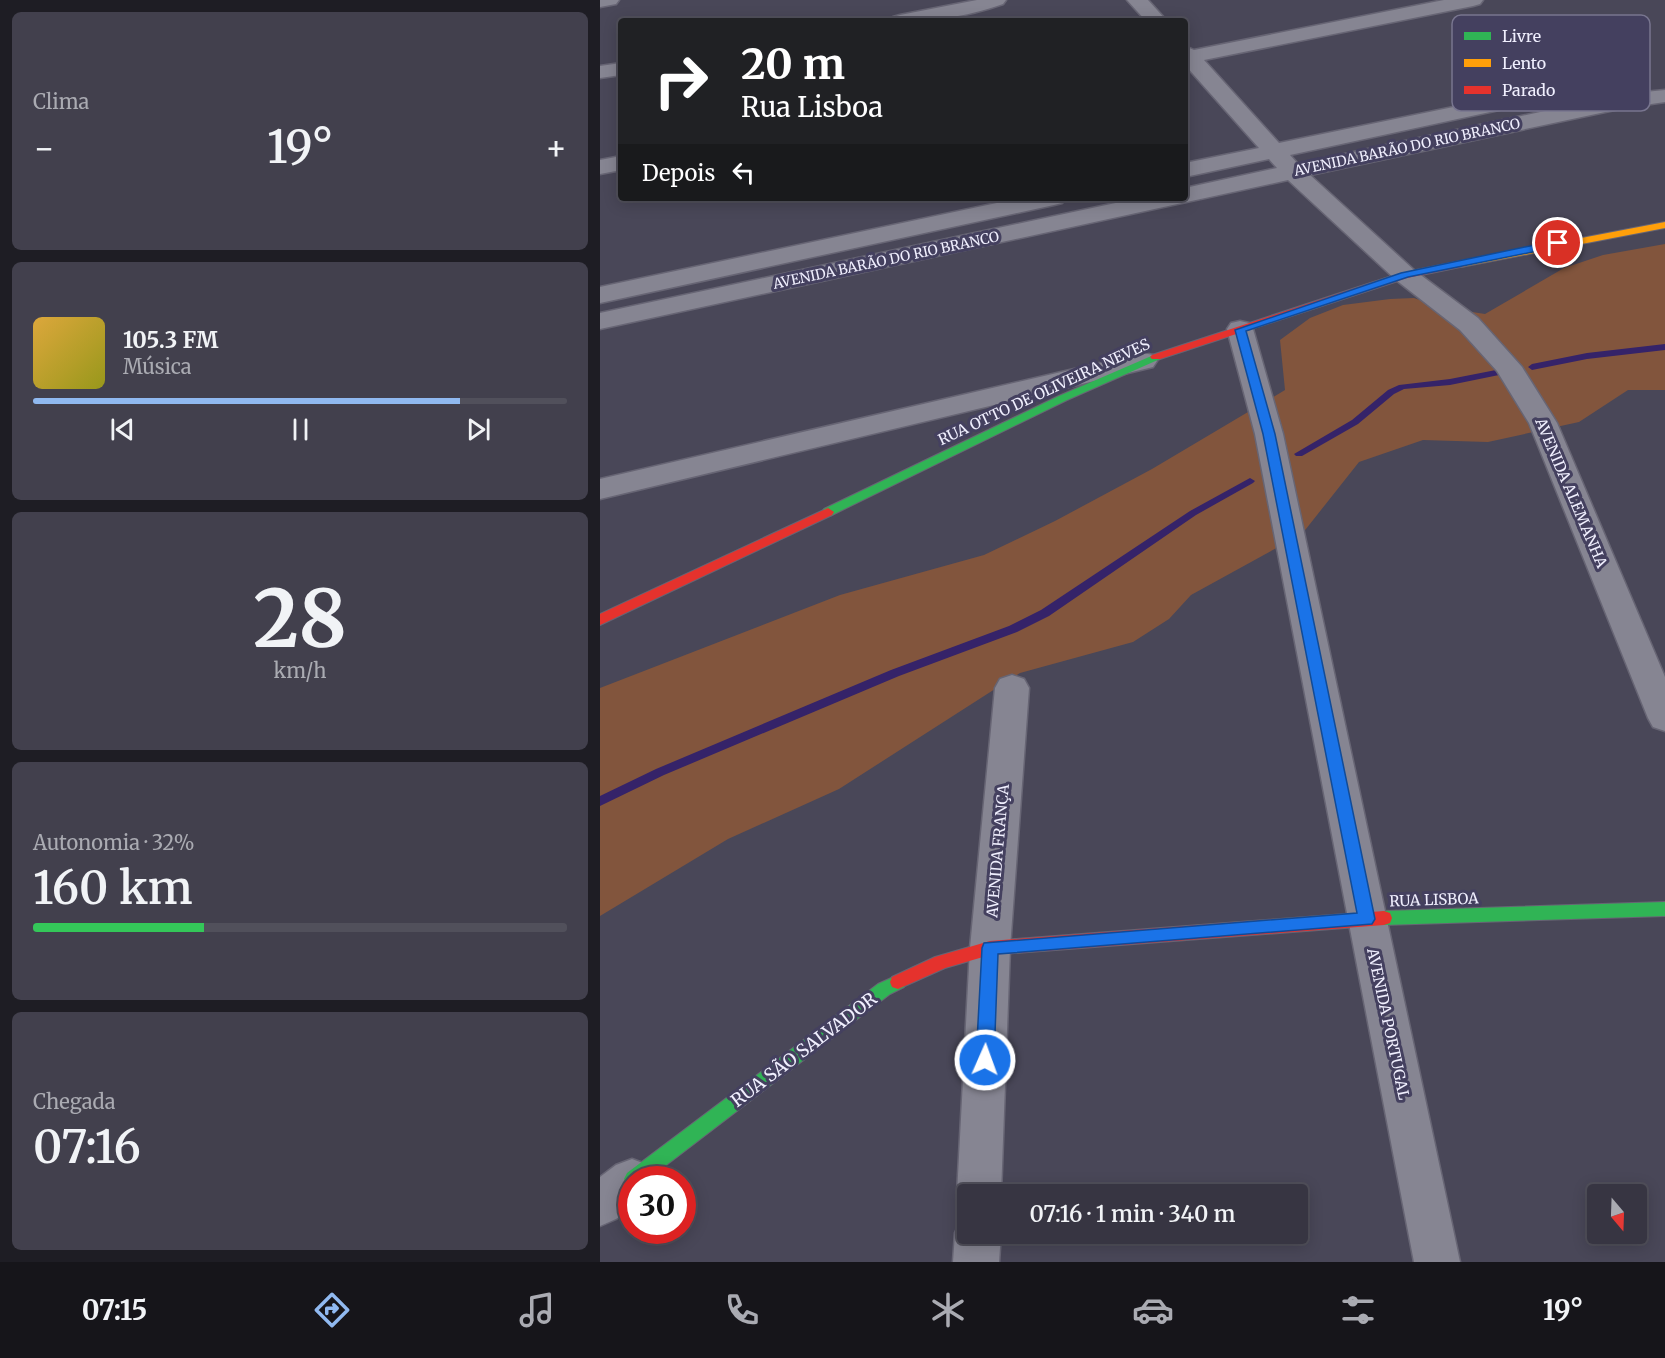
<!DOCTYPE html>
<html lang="pt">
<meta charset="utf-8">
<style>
:root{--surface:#373542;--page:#42404d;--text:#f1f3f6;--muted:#aaabb2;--line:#51505b;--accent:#90b9f0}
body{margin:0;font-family:Merriweather,serif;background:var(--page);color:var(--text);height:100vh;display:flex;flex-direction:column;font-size:22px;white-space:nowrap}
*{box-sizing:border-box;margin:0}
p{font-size:20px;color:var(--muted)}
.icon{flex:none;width:33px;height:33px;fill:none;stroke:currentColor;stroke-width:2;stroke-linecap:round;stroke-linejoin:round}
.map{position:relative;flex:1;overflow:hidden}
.side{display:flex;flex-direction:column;gap:12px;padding:12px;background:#1e1d24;width:600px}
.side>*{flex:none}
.hud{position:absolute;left:18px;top:18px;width:570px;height:183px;border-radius:6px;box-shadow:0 3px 15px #0003,0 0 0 2px var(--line);background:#202124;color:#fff;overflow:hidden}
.needle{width:39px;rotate:161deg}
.controls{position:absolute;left:987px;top:1184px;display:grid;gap:12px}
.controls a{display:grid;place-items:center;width:60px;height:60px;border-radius:6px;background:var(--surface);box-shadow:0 3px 15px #0003,0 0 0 2px var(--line);font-size:30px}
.speed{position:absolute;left:18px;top:1166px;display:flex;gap:12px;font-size:30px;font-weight:700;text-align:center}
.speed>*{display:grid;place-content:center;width:78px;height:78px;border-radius:50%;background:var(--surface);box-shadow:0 3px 15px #0003,0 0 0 2px var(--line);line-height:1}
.speed .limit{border:9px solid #d22;background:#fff;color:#111}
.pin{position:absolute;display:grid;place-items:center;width:51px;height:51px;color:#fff;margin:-26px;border:3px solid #fff;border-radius:50%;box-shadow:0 2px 6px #0007}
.me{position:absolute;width:66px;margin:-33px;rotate:2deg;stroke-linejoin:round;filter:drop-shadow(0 0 4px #0008)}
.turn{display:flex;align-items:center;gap:21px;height:126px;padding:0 24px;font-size:27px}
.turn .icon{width:78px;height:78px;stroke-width:2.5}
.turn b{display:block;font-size:42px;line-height:51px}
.then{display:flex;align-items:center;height:57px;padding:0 24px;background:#0003;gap:12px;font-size:22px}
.big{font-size:45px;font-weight:600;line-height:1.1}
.side .widget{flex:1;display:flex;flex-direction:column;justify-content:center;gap:9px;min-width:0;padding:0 21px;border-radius:9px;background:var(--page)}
.side .dial{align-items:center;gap:0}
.dial b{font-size:78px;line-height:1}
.song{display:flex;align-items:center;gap:18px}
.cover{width:72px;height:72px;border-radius:9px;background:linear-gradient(135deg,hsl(40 70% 55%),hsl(60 70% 35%))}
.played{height:6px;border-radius:3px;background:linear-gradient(90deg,var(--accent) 80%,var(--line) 80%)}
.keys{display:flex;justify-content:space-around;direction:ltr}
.heat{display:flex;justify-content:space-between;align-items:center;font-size:33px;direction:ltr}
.charge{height:9px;border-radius:4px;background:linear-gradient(90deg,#34c759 32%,var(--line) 0)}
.trip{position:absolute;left:357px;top:1184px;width:351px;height:60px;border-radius:6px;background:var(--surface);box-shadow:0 3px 15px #0003,0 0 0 2px var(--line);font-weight:600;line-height:60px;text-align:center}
.tabs{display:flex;height:96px;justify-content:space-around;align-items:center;background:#16151a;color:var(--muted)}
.tabs .icon{width:42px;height:42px}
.tabs .active{color:var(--accent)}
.tabs b{font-size:27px;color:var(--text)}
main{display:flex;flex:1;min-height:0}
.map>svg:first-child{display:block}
.green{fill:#82553d}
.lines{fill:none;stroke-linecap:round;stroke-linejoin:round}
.stream{fill:#352369;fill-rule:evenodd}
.street-casing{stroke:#676574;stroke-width:3}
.fast-casing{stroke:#676574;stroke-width:2}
.slow-casing{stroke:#676574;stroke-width:2}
.jam-casing{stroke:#676574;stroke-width:2}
.street{fill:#868592;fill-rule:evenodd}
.fast{fill:#30b455;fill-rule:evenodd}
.slow{fill:#ff9f0a;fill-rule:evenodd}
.jam{fill:#e5322d;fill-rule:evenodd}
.route{fill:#1a73e8;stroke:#114b97;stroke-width:1.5}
.labels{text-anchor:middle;stroke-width:6;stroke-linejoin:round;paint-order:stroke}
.far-street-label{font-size:14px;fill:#f0effe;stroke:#44405f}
.street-label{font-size:15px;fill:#f0effe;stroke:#44405f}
.near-street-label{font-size:18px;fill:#f0effe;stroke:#44405f}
.key{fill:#44405f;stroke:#78758f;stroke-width:1.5}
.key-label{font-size:16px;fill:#f0effe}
</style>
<main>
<section class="side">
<div class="widget"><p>Clima</p>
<div class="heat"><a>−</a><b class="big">19°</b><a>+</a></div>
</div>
<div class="widget">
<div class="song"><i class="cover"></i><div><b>105.3 FM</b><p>Música</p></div></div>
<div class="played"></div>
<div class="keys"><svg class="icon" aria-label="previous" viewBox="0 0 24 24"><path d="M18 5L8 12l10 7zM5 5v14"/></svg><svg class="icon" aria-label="pause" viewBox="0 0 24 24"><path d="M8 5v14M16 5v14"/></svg><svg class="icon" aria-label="next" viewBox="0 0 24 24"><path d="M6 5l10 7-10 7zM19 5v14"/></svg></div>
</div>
<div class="widget dial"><b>28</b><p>km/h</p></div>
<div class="widget"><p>Autonomia · 32%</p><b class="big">160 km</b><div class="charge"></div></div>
<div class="widget"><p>Chegada</p><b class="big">07:16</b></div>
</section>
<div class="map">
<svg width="1065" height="1262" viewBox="0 0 1065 1262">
<rect width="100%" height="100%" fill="#494758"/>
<path class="green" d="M 1065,244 L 1065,390 L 1028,390 L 979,422 L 888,442 L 823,440 L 759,462 L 702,534 L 591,595 L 569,619 L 533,642 L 420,673 L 239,789 L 128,839 L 0,916 L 0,688 L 240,595 L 384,555 L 455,521 L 552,469 L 685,390 L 680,340 L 710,318 L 743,305 L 790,299 L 814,298 L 840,307 L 885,314 L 964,268 L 1003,255 Z"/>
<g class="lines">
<g class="stream">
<path d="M 1065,344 L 1065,350 L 987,359 L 932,370 L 928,367 L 932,364 L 987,353 Z"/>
<path d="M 896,370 L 900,373 L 899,375 L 850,385 L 804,389 L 794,394 L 758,424 L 702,456 L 696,456 L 694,454 L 752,420 L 788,390 L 799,385 L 850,379 Z"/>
<path d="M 650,478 L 655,481 L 653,483 L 596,515 L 449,616 L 417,632 L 299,676 L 64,775 L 0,806 L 0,796 L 56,769 L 291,670 L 409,626 L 441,610 L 590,511 Z"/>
</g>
<defs>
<g id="street">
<path d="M 0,0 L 19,0 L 16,4 L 0,7 Z"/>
<path d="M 377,0 L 406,0 L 403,4 C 363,18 332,21 290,21 L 293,17 L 300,15 Z"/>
<path d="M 527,0 L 548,0 L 567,21 L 546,21 Z"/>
<path d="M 844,0 L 883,0 L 880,4 L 873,6 L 604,60 L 679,143 L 950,87 L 958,88 L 961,93 L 958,98 L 950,99 L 690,155 L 698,164 L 1024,94 L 1065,90 L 1065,102 L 1024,108 L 710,175 L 814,270 L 878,318 L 922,367 L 957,423 L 1065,677 L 1065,731 L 1053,727 L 1048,718 L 929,423 L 897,371 L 860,330 L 796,280 L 688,180 L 0,329 L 0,313 L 539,198 L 585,198 L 585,188 L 677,168 L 669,159 L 585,177 L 585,163 L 659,148 L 585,65 L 585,46 L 594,50 Z"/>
<path d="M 21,63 L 21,75 L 0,78 L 0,66 Z"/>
<path d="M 21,156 L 21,170 L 0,174 L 0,160 Z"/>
<path d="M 420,198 L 466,198 L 462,203 L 454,205 L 0,303 L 0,287 Z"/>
<path d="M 640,321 L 649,323 L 653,329 L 683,434 L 860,1262 L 814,1262 L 655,434 L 627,329 L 631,323 Z"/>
<path d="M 543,353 L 553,355 L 557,361 L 553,367 L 0,499 L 0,479 Z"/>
<path d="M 412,675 L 424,679 L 429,688 L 410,948 L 401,1194 L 368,1194 L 368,1211 L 363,1209 L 357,1194 L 370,948 L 395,688 L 400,679 Z"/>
<path d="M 32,1159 L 48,1165 L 54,1179 L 32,1179 L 32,1208 L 16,1219 L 0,1226 L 0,1177 L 16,1165 Z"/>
<path d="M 368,1215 L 368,1233 L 401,1233 L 399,1262 L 353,1262 L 355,1233 L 362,1217 Z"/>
</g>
<g id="fast">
<path d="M 556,354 L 562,357 L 560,359 L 467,400 L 232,515 L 228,516 L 222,512 L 224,509 L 459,396 Z"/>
<path d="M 1065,902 L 1065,916 L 784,925 L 778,923 L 776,918 L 778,913 L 784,911 Z"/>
<path d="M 298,975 L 304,977 L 306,982 L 304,987 L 290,994 L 48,1179 L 32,1179 L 32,1187 L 27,1185 L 24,1179 L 27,1173 L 278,984 Z"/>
</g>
<path id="slow" d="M 1065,222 L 1065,228 L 861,267 L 856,264 L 861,261 Z"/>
<g id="jam">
<path d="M 861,261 L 865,262 L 865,266 L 807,278 L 560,359 L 552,359 L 550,357 L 552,355 L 801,273 Z"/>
<path d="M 228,508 L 234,512 L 232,515 L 0,625 L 0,614 Z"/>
<path d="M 784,911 L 790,913 L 792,918 L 790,923 L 784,925 L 390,955 L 345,968 L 298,989 L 292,987 L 290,982 L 292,977 L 335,957 L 390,941 Z"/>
</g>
</defs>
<use href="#street" class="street-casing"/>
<use href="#fast" class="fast-casing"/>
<use href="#slow" class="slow-casing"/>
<use href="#jam" class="jam-casing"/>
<use href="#street" class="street"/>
<use href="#fast" class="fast"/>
<use href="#slow" class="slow"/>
<use href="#jam" class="jam"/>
</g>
<path class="route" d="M 958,240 L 963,243 L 962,246 L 808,277 L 646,331 L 675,434 L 775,919 L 772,924 L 398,954 L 394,1060 L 391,1065 L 385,1067 L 379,1065 L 376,1060 L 382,948 L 384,943 L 757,913 L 663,434 L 635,330 L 801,273 Z"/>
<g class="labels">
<g class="far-street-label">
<text transform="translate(807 147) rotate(-12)" y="5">AVENIDA BARÃO DO RIO BRANCO</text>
<text transform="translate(286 260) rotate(-12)" y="5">AVENIDA BARÃO DO RIO BRANCO</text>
</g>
<g class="street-label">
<text transform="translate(444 392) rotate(-25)" y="5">RUA OTTO DE OLIVEIRA NEVES</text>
<text transform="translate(971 493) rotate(67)" y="5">AVENIDA ALEMANHA</text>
<text transform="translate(398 851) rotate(-85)" y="5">AVENIDA FRANÇA</text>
<text transform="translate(834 900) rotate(-2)" y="5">RUA LISBOA</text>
<text transform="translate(788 1024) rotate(78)" y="5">AVENIDA PORTUGAL</text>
</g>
<g class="near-street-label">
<text transform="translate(204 1050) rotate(-37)" y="6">RUA SÃO SALVADOR</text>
</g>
</g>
<rect x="852" y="15" width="198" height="96" rx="9" class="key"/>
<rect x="864" y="32" width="27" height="8" fill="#30b455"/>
<rect x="864" y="59" width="27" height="8" fill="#ff9f0a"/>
<rect x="864" y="86" width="27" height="8" fill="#e5322d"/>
<g class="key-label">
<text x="902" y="42">Livre</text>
<text x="902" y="69">Lento</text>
<text x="902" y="96">Parado</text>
</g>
</svg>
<div class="controls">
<a><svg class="needle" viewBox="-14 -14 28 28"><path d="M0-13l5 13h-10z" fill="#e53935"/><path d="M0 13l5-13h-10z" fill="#aaabb2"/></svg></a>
</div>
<div class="speed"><div class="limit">30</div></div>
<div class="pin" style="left:958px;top:243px;background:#d93025"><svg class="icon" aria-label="arrive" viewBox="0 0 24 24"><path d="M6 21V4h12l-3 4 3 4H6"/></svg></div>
<svg class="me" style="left:385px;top:1060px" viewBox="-20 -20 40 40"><circle r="17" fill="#1a73e8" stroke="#fff" stroke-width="3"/><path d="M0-11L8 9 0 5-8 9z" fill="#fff"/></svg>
<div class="trip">07:16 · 1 min · 340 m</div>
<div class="hud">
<div class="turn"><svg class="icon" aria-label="right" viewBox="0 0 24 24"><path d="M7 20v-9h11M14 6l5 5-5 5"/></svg><div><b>20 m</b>Rua Lisboa</div></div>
<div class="then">Depois<svg class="icon" aria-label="left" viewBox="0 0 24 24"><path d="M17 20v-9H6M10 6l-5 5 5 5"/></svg></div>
</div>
</div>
</main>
<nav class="tabs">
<b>07:15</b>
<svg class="icon active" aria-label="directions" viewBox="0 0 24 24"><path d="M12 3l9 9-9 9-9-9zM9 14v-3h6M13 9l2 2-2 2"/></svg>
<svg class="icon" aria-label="music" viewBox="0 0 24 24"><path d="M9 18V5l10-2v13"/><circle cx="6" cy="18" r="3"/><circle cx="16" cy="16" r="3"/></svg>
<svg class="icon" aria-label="phone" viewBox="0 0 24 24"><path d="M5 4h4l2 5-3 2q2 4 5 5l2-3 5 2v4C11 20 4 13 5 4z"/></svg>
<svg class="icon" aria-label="climate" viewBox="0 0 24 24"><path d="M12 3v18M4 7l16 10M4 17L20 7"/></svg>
<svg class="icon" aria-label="car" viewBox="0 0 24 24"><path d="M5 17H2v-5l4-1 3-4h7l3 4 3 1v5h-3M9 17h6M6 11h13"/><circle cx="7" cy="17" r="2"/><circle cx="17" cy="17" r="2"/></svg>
<svg class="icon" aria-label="filters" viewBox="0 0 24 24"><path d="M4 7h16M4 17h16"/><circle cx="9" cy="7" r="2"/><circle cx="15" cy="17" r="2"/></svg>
<b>19°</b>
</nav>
